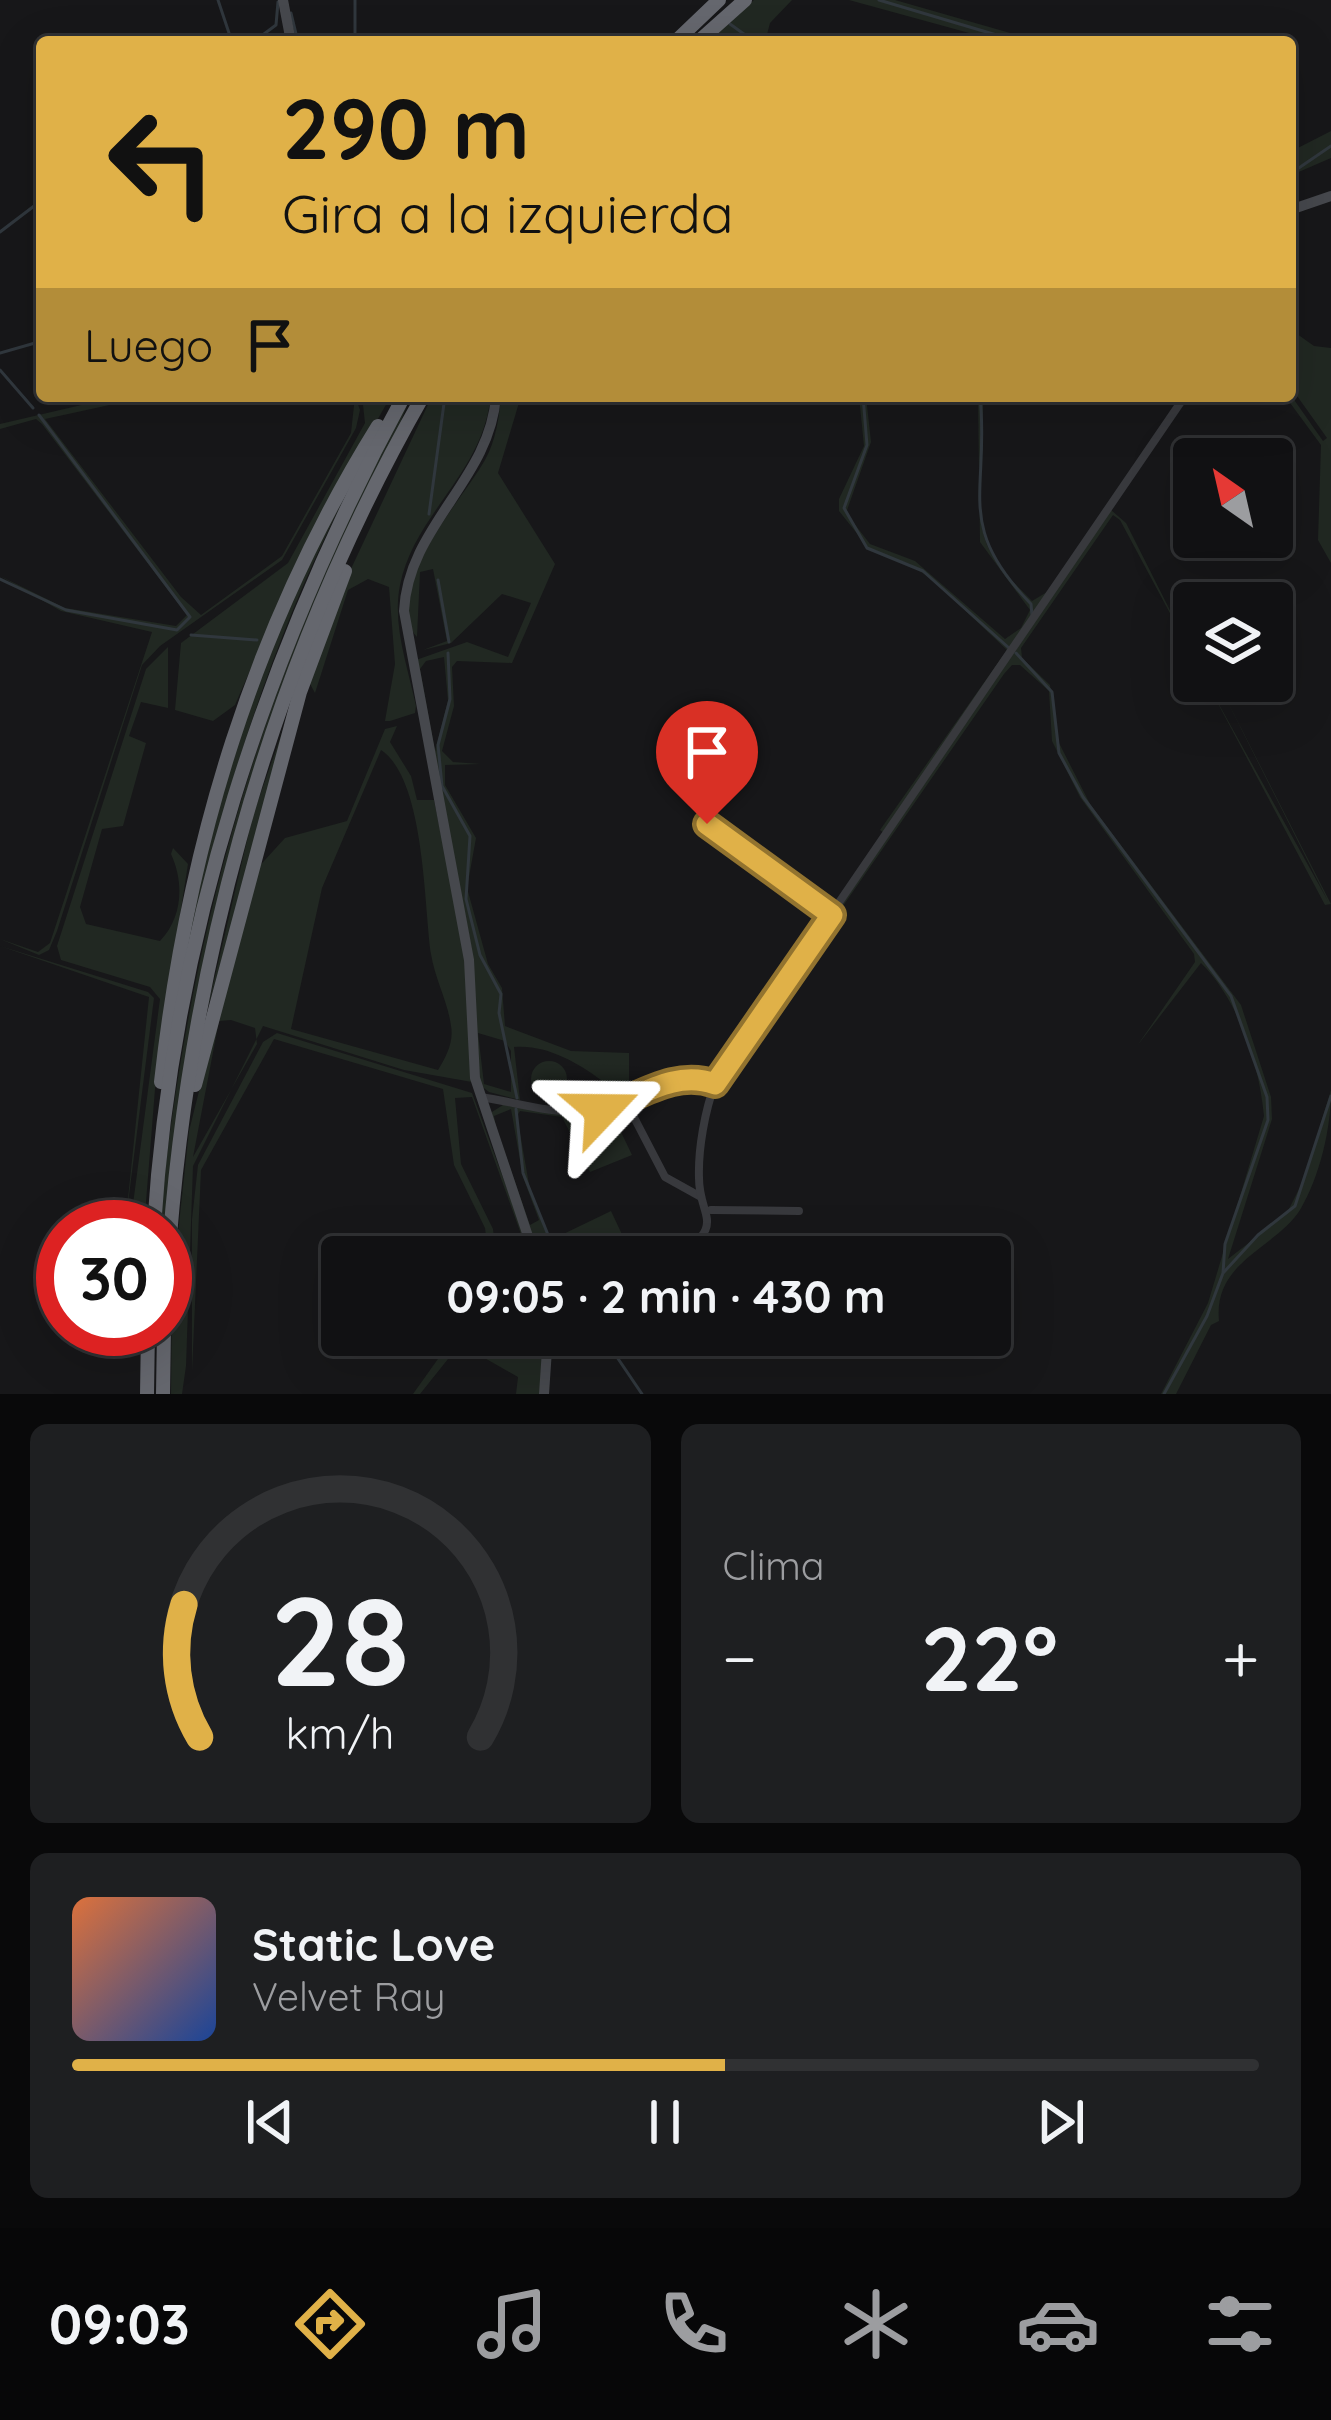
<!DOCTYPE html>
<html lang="es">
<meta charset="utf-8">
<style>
:root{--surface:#111113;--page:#1e1f21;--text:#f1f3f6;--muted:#9c9da0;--line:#303133;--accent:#e0b148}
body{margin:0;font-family:Quicksand,sans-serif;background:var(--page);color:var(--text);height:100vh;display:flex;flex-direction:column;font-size:45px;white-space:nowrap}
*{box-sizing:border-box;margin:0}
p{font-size:39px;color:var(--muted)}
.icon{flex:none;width:66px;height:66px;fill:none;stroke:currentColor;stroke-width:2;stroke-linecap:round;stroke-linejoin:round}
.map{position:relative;height:1394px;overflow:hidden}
.sheet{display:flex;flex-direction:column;gap:30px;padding:30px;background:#09090a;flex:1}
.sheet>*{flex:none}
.guide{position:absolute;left:36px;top:36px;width:1260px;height:366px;border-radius:12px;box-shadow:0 12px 48px #0002,0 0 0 3px var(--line);background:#e0b148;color:#111;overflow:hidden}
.needle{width:78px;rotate:326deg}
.tools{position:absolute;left:1173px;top:438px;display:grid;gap:24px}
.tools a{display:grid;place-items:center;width:120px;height:120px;border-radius:12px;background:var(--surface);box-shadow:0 12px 48px #0002,0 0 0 3px var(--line);font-size:60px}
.speed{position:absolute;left:36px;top:1200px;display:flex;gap:24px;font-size:60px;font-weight:700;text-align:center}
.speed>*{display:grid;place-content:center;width:156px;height:156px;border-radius:50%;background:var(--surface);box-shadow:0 12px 48px #0002,0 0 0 3px var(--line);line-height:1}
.speed .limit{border:18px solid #d22;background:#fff;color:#111}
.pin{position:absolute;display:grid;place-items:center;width:102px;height:102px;color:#fff;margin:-123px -51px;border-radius:50% 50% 50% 0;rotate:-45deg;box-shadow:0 0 12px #0007}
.pin .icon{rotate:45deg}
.me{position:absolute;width:132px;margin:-66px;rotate:67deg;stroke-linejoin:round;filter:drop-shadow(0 0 9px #0008)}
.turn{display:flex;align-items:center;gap:42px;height:252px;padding:0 48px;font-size:54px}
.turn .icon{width:156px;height:156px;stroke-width:2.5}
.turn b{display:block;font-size:84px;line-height:102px}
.then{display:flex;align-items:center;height:114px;padding:0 48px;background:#0003;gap:24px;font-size:45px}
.big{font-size:90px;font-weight:700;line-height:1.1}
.sheet .widget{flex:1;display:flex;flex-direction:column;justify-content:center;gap:18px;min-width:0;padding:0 42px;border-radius:18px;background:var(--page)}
.sheet .dial{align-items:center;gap:0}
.dial svg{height:312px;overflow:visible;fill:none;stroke:var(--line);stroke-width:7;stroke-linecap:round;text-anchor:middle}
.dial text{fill:var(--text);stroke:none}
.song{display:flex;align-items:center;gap:36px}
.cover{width:144px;height:144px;border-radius:18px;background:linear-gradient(135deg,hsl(20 70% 55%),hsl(220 70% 35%))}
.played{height:12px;border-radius:6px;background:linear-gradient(90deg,var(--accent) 55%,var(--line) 55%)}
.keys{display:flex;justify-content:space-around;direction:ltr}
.heat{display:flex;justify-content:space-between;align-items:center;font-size:66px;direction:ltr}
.sheet .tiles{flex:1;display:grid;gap:30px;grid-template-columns:1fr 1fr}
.widget:last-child{grid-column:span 2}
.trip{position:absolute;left:321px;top:1236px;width:690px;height:120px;border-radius:12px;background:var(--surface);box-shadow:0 12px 48px #0002,0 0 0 3px var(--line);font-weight:700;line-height:120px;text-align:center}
.dock{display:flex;height:192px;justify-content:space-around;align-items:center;background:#070708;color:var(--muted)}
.dock .icon{width:84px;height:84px}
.dock .on{color:var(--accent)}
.dock b{font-size:54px;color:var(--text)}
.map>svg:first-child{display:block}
.green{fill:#212822;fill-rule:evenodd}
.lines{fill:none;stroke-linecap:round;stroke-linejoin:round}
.stream{stroke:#30373d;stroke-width:3}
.street{stroke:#38393d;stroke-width:8}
.secondary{stroke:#46484d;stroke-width:10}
.highway{stroke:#65676e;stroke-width:14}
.route-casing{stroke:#92732f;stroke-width:30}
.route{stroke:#e0b148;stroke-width:21}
</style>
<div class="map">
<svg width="1331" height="1394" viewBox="0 0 1331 1394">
<rect width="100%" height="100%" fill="#171719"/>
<g class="green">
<path d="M 754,0 L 792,0 L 770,23 L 765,42 L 707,42 Z"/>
<path d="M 849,0 L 895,0 L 1042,42 L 1002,42 Z"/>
<path d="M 1331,131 L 1331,158 L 1294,174 L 1290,183 L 1290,152 Z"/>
<path d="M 1290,329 L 1314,346 L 1331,348 L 1331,563 L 1318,540 L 1321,445 L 1285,396 L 1290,394 L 1323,441 L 1327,438 L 1290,386 L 1290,358 L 1297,350 L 1290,345 Z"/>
<path d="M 120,396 L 151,396 L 45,419 L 181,597 L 201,615 L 282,556 L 351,433 L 355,396 L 360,410 L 356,428 L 282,560 L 160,646 L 142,665 L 57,931 L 49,950 L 39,955 L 0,939 L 38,952 L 50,943 L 152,632 L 61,611 L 0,576 L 65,608 L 176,626 L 187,615 L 42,424 L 36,419 L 0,429 L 0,424 Z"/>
<path d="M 362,396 L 391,396 L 302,551 L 235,705 L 213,721 L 175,710 L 181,643 L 288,563 L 365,423 Z"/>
<path d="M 432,396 L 490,396 L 490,401 C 481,474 414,515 400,585 C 392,626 408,667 416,706 L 415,713 L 390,721 L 385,721 L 395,664 L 389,587 L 368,579 L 348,590 L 315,693 L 309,682 L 350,571 Z"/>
<path d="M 501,396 L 521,396 L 498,473 L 555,564 L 512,663 L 457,661 L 452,667 L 454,706 L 442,751 L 453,762 L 481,764 L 445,765 L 445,785 L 476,838 L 467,888 L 488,964 L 502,988 L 505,1026 L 571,1051 L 629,1053 L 629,1088 L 613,1085 L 612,1102 L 592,1106 L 601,1080 C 577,1062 545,1044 514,1047 L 520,1100 L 489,1092 L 480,1085 L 472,951 L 416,660 L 467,642 L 508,657 L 531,603 L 502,594 L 451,643 L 423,650 L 447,641 L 433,569 L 420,572 L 417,637 C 377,593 463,499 485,460 C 496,440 499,418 501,396 ZM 444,657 L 448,701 L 435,751 L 420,669 L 426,661 ZM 478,1033 L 505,1041 L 511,1051 L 511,1092 L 484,1084 Z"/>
<path d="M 859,396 L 866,396 L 871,442 L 846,513 L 870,544 L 915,561 L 1005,639 L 1021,628 L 1030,610 L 980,542 L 978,396 L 983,396 C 985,442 969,507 989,549 C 999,570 1017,585 1032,601 L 1047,592 L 1184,396 L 885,834 L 880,830 L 1007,650 L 934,581 L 910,564 L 871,551 L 839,511 L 839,499 L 864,446 Z"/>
<path d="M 407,406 L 243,807 L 194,1008 L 165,1227 L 159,1227 C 180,1010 228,804 312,602 C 339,536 368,467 407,406 Z"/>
<path d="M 349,489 C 266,649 214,824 178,1000 C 196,821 260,644 349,489 Z"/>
<path d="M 1111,510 L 1126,523 L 1194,658 L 1120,520 L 1113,515 L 1021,648 L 1022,658 L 1050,685 L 1058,741 L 1090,804 L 1241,1005 L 1271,1097 L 1272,1119 L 1228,1259 L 1287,1213 L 1304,1179 L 1331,1090 C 1331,1129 1320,1176 1300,1210 C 1276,1248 1213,1261 1219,1321 L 1211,1325 L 1176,1394 L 1161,1394 L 1208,1303 L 1264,1116 C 1259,1063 1239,1001 1201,963 L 1137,1046 L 1195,962 L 1194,954 L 1080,797 L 1052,741 L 1049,691 L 1020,665 L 1012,665 L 1004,674 L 716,1089 Z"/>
<path d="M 168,647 L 168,708 L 141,702 L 129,736 L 146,743 L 123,826 L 102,829 L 80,907 L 86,924 L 160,941 C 183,917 184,882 171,854 L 173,848 L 188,864 L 157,1064 L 144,1227 L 130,1227 L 160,999 L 150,987 L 61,960 L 57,946 L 146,669 Z"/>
<path d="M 309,656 L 206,1014 L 253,815 Z"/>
<path d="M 1206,681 L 1328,901 L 1217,681 L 1331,904 L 1325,905 Z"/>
<path d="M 397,726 L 390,742 L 411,776 L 417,800 L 434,800 L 464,946 L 472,1082 L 404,1070 L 263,1026 L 193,1166 L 186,1366 L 182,1394 L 171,1394 L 172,1289 L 189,1131 L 254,872 L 285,838 L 347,821 L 385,729 ZM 381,750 C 425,779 424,906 431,954 C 435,979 448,1002 451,1026 C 454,1042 446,1057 438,1070 L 291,1029 L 322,888 ZM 231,1020 L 255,1028 L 257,1044 L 193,1157 L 219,1021 Z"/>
<path d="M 0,946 L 148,992 L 154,998 L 125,1227 L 149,997 Z"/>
<path d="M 277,1033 L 472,1093 L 532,1257 L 509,1257 L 521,1248 L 522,1237 L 472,1097 L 455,1098 L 461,1164 L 493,1229 L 496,1257 L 489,1257 L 485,1228 L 454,1165 L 443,1089 L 274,1039 L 201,1170 L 192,1372 L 192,1219 L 198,1165 L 263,1042 Z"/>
<circle cx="549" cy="1079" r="18"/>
<path d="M 506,1103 L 580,1116 L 583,1131 L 602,1127 L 617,1135 L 621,1132 L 632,1155 L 590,1172 L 562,1117 L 520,1111 L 517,1116 L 530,1190 L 551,1240 L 611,1211 L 626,1243 L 623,1257 L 556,1257 L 541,1236 L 535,1240 L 538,1257 L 492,1125 L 492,1112 ZM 511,1109 L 523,1177 L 539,1220 L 530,1225 L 496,1127 L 494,1116 Z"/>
<path d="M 455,1335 L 544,1335 L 540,1394 L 516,1394 L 518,1377 L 460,1344 L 420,1394 L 413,1394 Z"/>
</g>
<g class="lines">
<g class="stream">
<path d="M 218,0 L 232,42"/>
<path d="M 879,0 L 1020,42"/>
<path d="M 291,13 L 298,42"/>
<path d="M 730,24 L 755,42"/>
<path d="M 253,42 L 276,25 L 278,2"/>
<path d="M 355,42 L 355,0"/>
<path d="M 1290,174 L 1331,146"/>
<path d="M 0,232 L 42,200"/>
<path d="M 0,353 L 42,341"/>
<path d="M 0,370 L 33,408"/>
<path d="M 863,396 L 867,445 L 844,508 L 867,548 L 923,571 L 1009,648"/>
<path d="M 980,396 C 990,492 953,524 1031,604 L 1032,615"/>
<path d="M 429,514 L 445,396"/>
<path d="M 0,579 L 66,610 L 177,630 L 190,617 L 39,415"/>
<path d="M 438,580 L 449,642"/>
<path d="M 191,635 L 257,640"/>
<path d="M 448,653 L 450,699 L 438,745 L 442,786 L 470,836 L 466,899 L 480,955 L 501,994 L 499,1013 L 517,1098"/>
<path d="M 1016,653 L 1052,692 L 1059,753 L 1083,797 L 1231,996 L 1267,1097 L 1268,1120 L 1225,1244 L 1223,1273 L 1207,1316 L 1164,1394"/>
<path d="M 516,1109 L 523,1173 L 557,1257"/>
<path d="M 1224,1272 L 1258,1235 L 1295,1206 L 1331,1096"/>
<path d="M 602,1335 L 642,1394"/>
</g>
<g class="street">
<path d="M 707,825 L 832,915"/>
<path d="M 481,1097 C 514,1102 549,1113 583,1112 C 629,1111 666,1066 714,1083"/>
<path d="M 626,1102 L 665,1177 L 701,1197"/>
<path d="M 711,1210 L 799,1211"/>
<path d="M 676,1257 C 728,1224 699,1218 699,1178 C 698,1149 705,1110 715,1084 L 1185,396"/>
</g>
<g class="secondary">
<path d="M 283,0 L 291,42"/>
<path d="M 1290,210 L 1331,196"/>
<path d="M 496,396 C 490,480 408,526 404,611 L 469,960 L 475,1078 L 535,1257"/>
<path d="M 544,1394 L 548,1335"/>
</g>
<g class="highway">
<path d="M 675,42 L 719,0"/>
<path d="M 698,42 L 745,0"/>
<path d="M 161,1082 C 187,847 253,627 378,426"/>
<path d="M 195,1085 L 300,692 L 345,571"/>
<path d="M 154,1227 C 172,936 266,651 404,396"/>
<path d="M 165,1314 C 180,993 263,676 423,396"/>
<path d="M 147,1394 L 148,1329"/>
<path d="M 163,1394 L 164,1329"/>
</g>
</g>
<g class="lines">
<defs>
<path id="route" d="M 602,1110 C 638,1098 674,1069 715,1084 L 832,915 L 707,824"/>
</defs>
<use href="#route" class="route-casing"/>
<use href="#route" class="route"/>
</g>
</svg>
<div class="tools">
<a><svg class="needle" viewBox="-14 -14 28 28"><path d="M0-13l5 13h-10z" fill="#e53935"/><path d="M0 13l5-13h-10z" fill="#9c9da0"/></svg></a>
<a><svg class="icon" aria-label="layers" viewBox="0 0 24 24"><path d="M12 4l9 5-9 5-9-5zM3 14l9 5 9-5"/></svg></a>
</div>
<div class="speed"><div class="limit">30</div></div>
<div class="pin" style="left:707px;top:824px;background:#d93025"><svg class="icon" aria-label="arrive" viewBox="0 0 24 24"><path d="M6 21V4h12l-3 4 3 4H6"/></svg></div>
<svg class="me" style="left:602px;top:1110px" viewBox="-20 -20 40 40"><path d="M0-17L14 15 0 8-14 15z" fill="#e0b148" stroke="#fff" stroke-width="4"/></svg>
<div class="trip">09:05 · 2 min · 430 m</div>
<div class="guide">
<div class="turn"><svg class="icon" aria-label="left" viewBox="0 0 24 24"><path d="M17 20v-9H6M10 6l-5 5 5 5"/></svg><div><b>290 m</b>Gira a la izquierda</div></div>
<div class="then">Luego<svg class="icon" aria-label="arrive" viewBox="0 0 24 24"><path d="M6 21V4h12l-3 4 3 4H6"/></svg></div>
</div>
</div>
<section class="sheet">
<div class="tiles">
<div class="widget dial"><svg viewBox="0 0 100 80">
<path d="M14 69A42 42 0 1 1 86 69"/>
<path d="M14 69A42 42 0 0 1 10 35" stroke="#e0b148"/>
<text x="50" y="56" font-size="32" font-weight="700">28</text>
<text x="50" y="72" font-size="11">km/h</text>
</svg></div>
<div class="widget"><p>Clima</p>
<div class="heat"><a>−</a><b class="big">22°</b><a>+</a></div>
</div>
<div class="widget">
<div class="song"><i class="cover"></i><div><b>Static Love</b><p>Velvet Ray</p></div></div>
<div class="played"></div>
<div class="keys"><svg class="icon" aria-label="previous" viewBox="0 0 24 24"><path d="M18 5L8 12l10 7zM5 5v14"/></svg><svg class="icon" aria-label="pause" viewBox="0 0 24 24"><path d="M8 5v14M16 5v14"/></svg><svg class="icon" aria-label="next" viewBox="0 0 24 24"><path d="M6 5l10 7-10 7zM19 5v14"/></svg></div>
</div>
</div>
</section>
<nav class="dock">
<b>09:03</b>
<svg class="icon on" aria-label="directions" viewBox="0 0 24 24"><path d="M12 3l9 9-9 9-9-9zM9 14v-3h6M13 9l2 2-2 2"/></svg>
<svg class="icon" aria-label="music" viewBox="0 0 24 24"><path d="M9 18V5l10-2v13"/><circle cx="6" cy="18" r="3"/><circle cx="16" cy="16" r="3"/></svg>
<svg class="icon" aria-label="phone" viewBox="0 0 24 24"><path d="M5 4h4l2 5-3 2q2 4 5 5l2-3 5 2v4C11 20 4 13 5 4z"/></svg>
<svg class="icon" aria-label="climate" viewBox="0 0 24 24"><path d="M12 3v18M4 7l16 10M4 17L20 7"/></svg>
<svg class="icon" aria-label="car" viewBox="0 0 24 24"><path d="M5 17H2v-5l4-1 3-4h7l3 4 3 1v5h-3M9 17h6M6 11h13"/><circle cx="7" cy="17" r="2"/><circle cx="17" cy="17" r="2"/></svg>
<svg class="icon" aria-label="filters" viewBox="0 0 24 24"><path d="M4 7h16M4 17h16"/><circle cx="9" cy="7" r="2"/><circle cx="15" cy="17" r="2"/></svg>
</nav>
